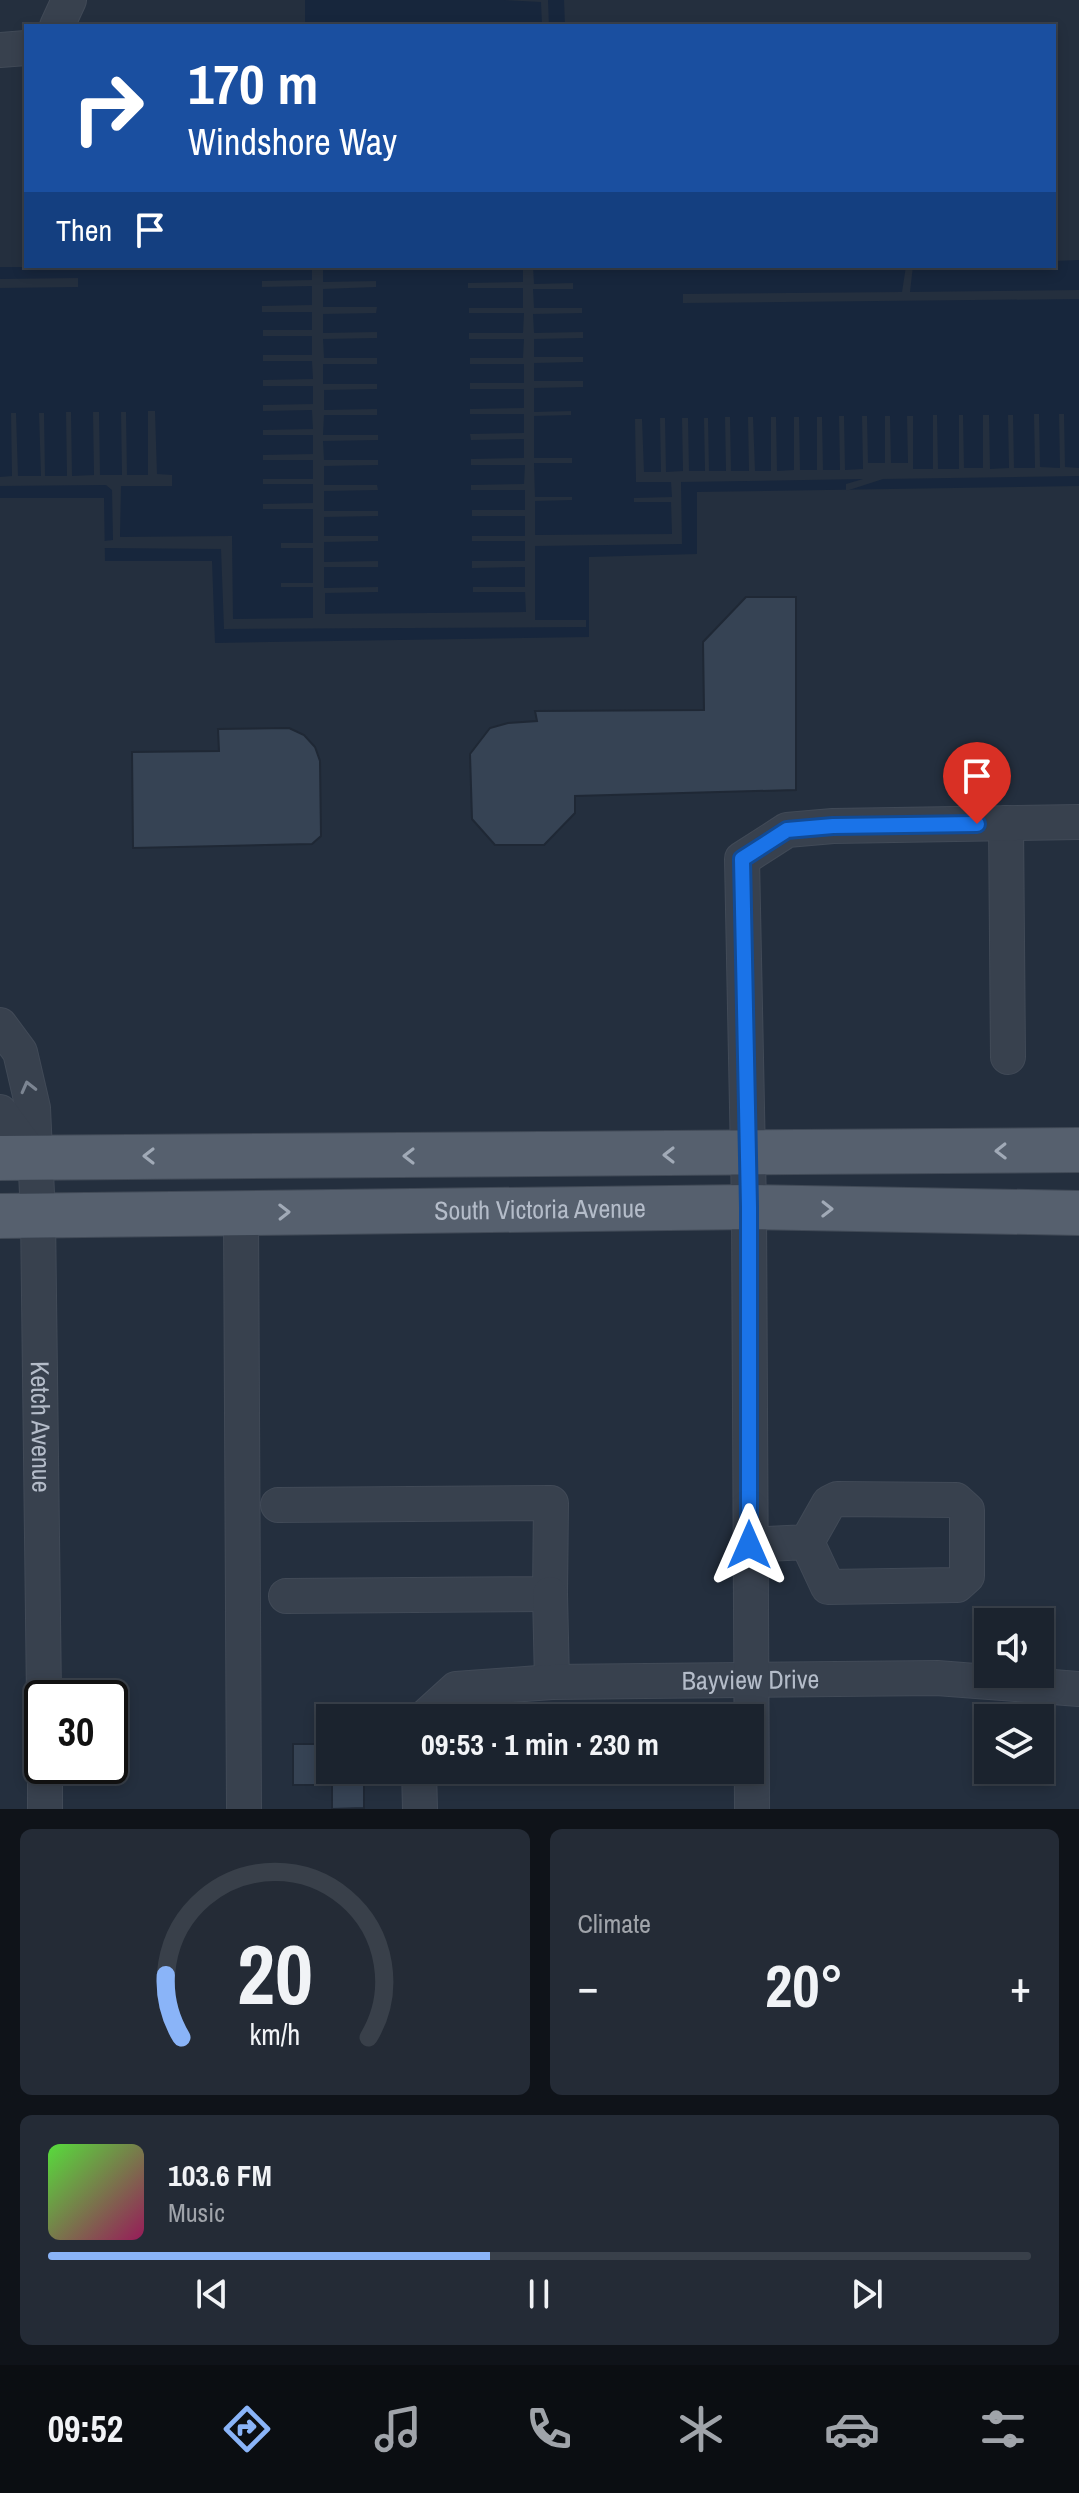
<!DOCTYPE html>
<meta charset="utf-8">
<style>
:root{--surface:#1b232e;--page:#242b36;--text:#f1f3f6;--muted:#a0a4aa;--line:#39404a;--accent:#8ab4f8}
body{margin:0;font-family:"Archivo Narrow",sans-serif;background:var(--page);color:var(--text);height:100vh;display:flex;flex-direction:column;font-size:30px;white-space:nowrap}
*{box-sizing:border-box;margin:0}
p{font-size:26px;color:var(--muted)}
.icon{flex:none;width:44px;height:44px;fill:none;stroke:currentColor;stroke-width:2;stroke-linecap:round;stroke-linejoin:round}
.map{position:relative;height:1809px;overflow:hidden}
.drawer{display:flex;flex-direction:column;gap:20px;padding:20px;background:#0f1319;flex:1}
.drawer>*{flex:none}
.guide{position:absolute;left:24px;top:24px;width:1032px;height:244px;border-radius:0px;box-shadow:0 4px 12px #0003,0 0 0 2px var(--line);background:#1a4fa0;color:#fff;overflow:hidden}
.tools{position:absolute;left:974px;top:1608px;display:grid;gap:16px}
.tools a{display:grid;place-items:center;width:80px;height:80px;border-radius:0px;background:var(--surface);box-shadow:0 4px 12px #0003,0 0 0 2px var(--line);font-size:40px}
.speed{position:absolute;left:24px;top:1680px;display:flex;gap:16px;font-size:40px;font-weight:700;text-align:center}
.speed>*{display:grid;place-content:center;width:104px;height:104px;border-radius:50%;background:var(--surface);box-shadow:0 4px 12px #0003,0 0 0 2px var(--line);line-height:1}
.speed .limit{border:4px solid #111;border-radius:12px;background:#fff;color:#111}
.pin{position:absolute;display:grid;place-items:center;width:68px;height:68px;color:#fff;margin:-82px -34px;border-radius:50% 50% 50% 0;rotate:-45deg;box-shadow:0 0 8px #0007}
.pin .icon{rotate:45deg}
.me{position:absolute;width:88px;margin:-44px;rotate:0deg;stroke-linejoin:round;filter:drop-shadow(0 0 6px #0008)}
.turn{display:flex;align-items:center;gap:28px;height:168px;padding:0 32px;font-size:36px}
.turn .icon{width:104px;height:104px;stroke-width:2.5}
.turn b{display:block;font-size:56px;line-height:68px}
.then{display:flex;align-items:center;height:76px;padding:0 32px;background:#0003;gap:16px;font-size:30px}
.big{font-size:60px;font-weight:700;line-height:1.1}
.drawer .widget{flex:1;display:flex;flex-direction:column;justify-content:center;gap:12px;min-width:0;padding:0 28px;border-radius:12px;background:var(--page)}
.drawer .dial{align-items:center;gap:0}
.dial svg{height:208px;overflow:visible;fill:none;stroke:var(--line);stroke-width:7;stroke-linecap:round;text-anchor:middle}
.dial text{fill:var(--text);stroke:none}
.song{display:flex;align-items:center;gap:24px}
.cover{width:96px;height:96px;border-radius:12px;background:linear-gradient(135deg,hsl(110 70% 55%),hsl(330 70% 35%))}
.played{height:8px;border-radius:4px;background:linear-gradient(90deg,var(--accent) 45%,var(--line) 45%)}
.keys{display:flex;justify-content:space-around;direction:ltr}
.heat{display:flex;justify-content:space-between;align-items:center;font-size:44px;direction:ltr}
.drawer .tiles{flex:1;display:grid;gap:20px;grid-template-columns:1fr 1fr}
.widget:last-child{grid-column:span 2}
.trip{position:absolute;left:316px;top:1704px;width:448px;height:80px;border-radius:0px;background:var(--surface);box-shadow:0 4px 12px #0003,0 0 0 2px var(--line);font-weight:700;line-height:80px;text-align:center}
.menu{display:flex;height:128px;justify-content:space-around;align-items:center;background:#0b0e12;color:var(--muted)}
.menu .icon{width:56px;height:56px}
.menu .current{color:var(--accent)}
.menu b{font-size:36px;color:var(--text)}
.map>svg:first-child{display:block}
.water{fill:#17263c}
.pier{fill:#242f3e}
.building{fill:#364354;stroke:#1f2835;stroke-width:2}
.lines{fill:none;stroke-linecap:round;stroke-linejoin:round}
.minor-casing{stroke:#414a57;stroke-width:36}
.major-casing{stroke:#414a57;stroke-width:46}
.minor{stroke:#38414e;stroke-width:34}
.major{stroke:#56606e;stroke-width:44}
.oneway{stroke:#7c8592}
.oneway2{stroke:#a1aab7}
.route-casing{stroke:#114b97;stroke-width:20}
.route{stroke:#1a73e8;stroke-width:14}
.labels{text-anchor:middle;stroke-width:8;stroke-linejoin:round;paint-order:stroke}
.street-label{font-size:26px;fill:#b4bcc9;stroke:#1d2633}
</style>
<div class="map">
<svg width="1079" height="1809" viewBox="0 0 1079 1809">
<rect width="100%" height="100%" fill="#242f3e"/>
<g class="water">
<path d="M 305,0 L 564,0 L 565,26 L 305,26 Z"/>
<path d="M 1079,260 L 1079,486 L 697,492 L 697,554 L 589,557 L 589,637 L 215,643 L 212,561 L 105,561 L 104,498 L 0,498 L 0,267 L 1054,266 L 1054,261 Z"/>
</g>
<g class="pier">
<path d="M 503,0 L 548,0 L 549,26 L 542,26 L 541,2 Z"/>
<path d="M 312,266 L 323,266 L 323,282 L 376,281 L 376,287 L 323,289 L 323,307 L 377,307 L 376,313 L 323,314 L 323,333 L 377,332 L 377,338 L 323,339 L 324,358 L 377,358 L 377,364 L 323,364 L 323,384 L 377,384 L 377,389 L 324,390 L 324,410 L 377,409 L 377,415 L 324,415 L 323,435 L 378,435 L 378,440 L 323,441 L 324,460 L 378,460 L 378,465 L 324,466 L 324,485 L 377,485 L 378,490 L 324,491 L 324,511 L 378,511 L 378,516 L 324,517 L 324,536 L 378,536 L 378,541 L 324,542 L 324,562 L 378,561 L 378,567 L 324,567 L 324,588 L 378,587 L 378,592 L 325,593 L 325,614 L 526,612 L 525,592 L 473,592 L 473,587 L 525,587 L 525,567 L 472,568 L 472,561 L 525,561 L 525,541 L 472,541 L 472,536 L 525,536 L 525,516 L 472,516 L 472,510 L 525,510 L 525,490 L 471,490 L 471,485 L 524,484 L 525,465 L 471,465 L 471,459 L 524,458 L 524,439 L 471,440 L 470,434 L 524,433 L 524,414 L 470,414 L 470,409 L 524,408 L 524,389 L 470,389 L 470,383 L 524,383 L 524,364 L 470,364 L 470,358 L 523,358 L 524,339 L 469,339 L 469,333 L 523,333 L 524,313 L 469,313 L 469,308 L 523,308 L 523,288 L 468,288 L 468,283 L 523,282 L 523,266 L 533,266 L 534,284 L 573,283 L 573,289 L 533,289 L 534,308 L 582,308 L 582,313 L 533,314 L 534,333 L 583,332 L 583,338 L 534,339 L 534,357 L 583,357 L 583,362 L 534,363 L 534,381 L 583,381 L 583,387 L 534,388 L 534,412 L 571,411 L 571,415 L 534,416 L 534,458 L 572,458 L 572,463 L 534,463 L 535,497 L 572,497 L 572,500 L 535,501 L 535,535 L 672,534 L 671,502 L 634,502 L 634,498 L 672,497 L 671,482 L 636,482 L 635,419 L 642,419 L 644,472 L 661,472 L 660,418 L 665,418 L 666,472 L 683,471 L 682,418 L 688,418 L 689,471 L 705,471 L 704,418 L 708,418 L 709,471 L 726,471 L 725,417 L 730,417 L 731,471 L 749,471 L 748,417 L 753,417 L 755,471 L 771,471 L 771,417 L 776,417 L 777,471 L 794,470 L 794,417 L 799,417 L 800,470 L 817,470 L 817,417 L 822,417 L 823,470 L 840,470 L 839,416 L 844,416 L 845,470 L 863,469 L 862,416 L 867,416 L 868,463 L 885,463 L 885,416 L 890,416 L 891,463 L 908,463 L 907,416 L 913,416 L 913,469 L 933,469 L 933,415 L 937,415 L 938,469 L 959,469 L 959,415 L 963,415 L 964,468 L 983,468 L 983,415 L 989,415 L 990,469 L 1009,468 L 1008,415 L 1013,415 L 1014,468 L 1035,468 L 1034,414 L 1039,414 L 1040,467 L 1060,468 L 1059,414 L 1064,414 L 1065,467 L 1079,468 L 1079,476 L 883,479 L 846,491 L 846,484 L 863,479 L 681,482 L 682,544 L 535,546 L 535,620 L 586,620 L 586,627 L 224,629 L 221,549 L 104,548 L 104,541 L 113,540 L 112,490 L 106,485 L 0,486 L 0,477 L 12,476 L 11,413 L 16,413 L 18,476 L 41,476 L 39,413 L 44,413 L 45,476 L 67,476 L 66,412 L 71,412 L 72,476 L 94,475 L 93,412 L 99,412 L 100,475 L 122,475 L 121,412 L 126,412 L 127,475 L 148,475 L 148,411 L 155,411 L 157,474 L 172,475 L 172,486 L 121,486 L 120,537 L 232,536 L 233,619 L 313,618 L 313,587 L 281,587 L 281,583 L 313,583 L 313,548 L 281,548 L 281,543 L 313,543 L 313,509 L 263,509 L 263,504 L 313,503 L 313,484 L 263,484 L 263,479 L 313,479 L 313,460 L 263,460 L 263,455 L 313,454 L 313,435 L 263,435 L 263,430 L 313,429 L 312,410 L 263,411 L 263,405 L 313,404 L 313,386 L 263,386 L 263,380 L 313,379 L 312,361 L 263,361 L 263,355 L 312,355 L 312,336 L 263,336 L 263,330 L 312,330 L 312,312 L 262,312 L 262,306 L 312,305 L 312,286 L 262,287 L 262,281 L 312,280 Z"/>
<path d="M 906,266 L 913,266 L 910,292 L 1079,290 L 1079,299 L 683,303 L 683,294 L 902,292 Z"/>
<path d="M 78,278 L 78,287 L 0,288 L 0,279 Z"/>
</g>
<g class="building">
<path d="M 746,597 L 796,597 L 796,790 L 575,796 L 575,813 L 544,845 L 495,845 L 472,819 L 470,754 L 490,728 L 508,723 L 537,721 L 535,711 L 704,710 L 703,642 Z"/>
<path d="M 289,728 L 304,735 L 315,747 L 320,761 L 321,836 L 312,844 L 133,848 L 132,752 L 219,751 L 218,729 Z"/>
<rect x="293" y="1744" width="37" height="41"/>
<path d="M 364,1776 L 364,1808 L 332,1809 L 332,1777 Z"/>
</g>
<g class="lines">
<defs>
<g id="minor">
<path d="M 57,26 L 69,0"/>
<path d="M 0,50 L 26,48"/>
<path d="M 1006,823 L 1008,1057"/>
<path id="s1" d="M 0,1025 L 20,1052 L 33,1108 L 38,1215 L 44,1698"/>
<path d="M 0,1112 L 33,1157"/>
<path d="M 241,1213 L 244,1809"/>
<path d="M 278,1505 L 551,1503 L 550,1594 L 286,1596"/>
<path d="M 749,1545 L 807,1542 L 828,1587 L 957,1585 L 967,1576 L 967,1510 L 956,1500 L 837,1499 L 829,1503 L 807,1542"/>
<path d="M 550,1594 L 552,1682"/>
<path id="s2" d="M 424,1718 L 456,1689 L 552,1682 L 937,1678 L 1079,1689"/>
<path d="M 45,1766 L 45,1809"/>
<path d="M 419,1770 L 420,1809"/>
<path d="M 752,1809 L 749,1207 L 742,859 L 787,830 L 833,826 L 1079,822"/>
</g>
<g id="major">
<path d="M 0,1158 L 1079,1150"/>
<path id="s3" d="M 0,1216 L 749,1207 L 1079,1213"/>
</g>
</defs>
<use href="#minor" class="minor-casing"/>
<use href="#major" class="major-casing"/>
<use href="#minor" class="minor"/>
<use href="#major" class="major"/>
</g>
<defs><path id="oneway-chevron" d="M-2-3.5L2.5 0L-2 3.5" fill="none" stroke-width="1.6" stroke-linecap="round" stroke-linejoin="round" transform="scale(2)"/></defs>
<use class="oneway" href="#oneway-chevron" transform="translate(28 1087) rotate(-104)"/>
<g class="oneway2">
<use href="#oneway-chevron" transform="translate(1001 1151) rotate(179)"/>
<use href="#oneway-chevron" transform="translate(669 1155) rotate(180)"/>
<use href="#oneway-chevron" transform="translate(149 1156) rotate(180)"/>
<use href="#oneway-chevron" transform="translate(409 1156) rotate(180)"/>
<use href="#oneway-chevron" transform="translate(827 1209) rotate(1)"/>
<use href="#oneway-chevron" transform="translate(284 1212) rotate(-1)"/>
</g>
<g class="lines">
<defs>
<path id="route" d="M 749,1545 L 749,1207 L 742,859 L 787,830 L 833,826 L 977,824"/>
</defs>
<use href="#route" class="route-casing"/>
<use href="#route" class="route"/>
</g>
<g class="labels">
<g class="street-label">
<text dy="9" stroke="none"><textPath href="#s3" startOffset="540">South Victoria Avenue</textPath></text>
<text dy="9" stroke="none"><textPath href="#s1" startOffset="410">Ketch Avenue</textPath></text>
<text dy="9" stroke="none"><textPath href="#s2" startOffset="338">Bayview Drive</textPath></text>
</g>
</g>
</svg>
<div class="tools">
<a><svg class="icon" aria-label="sound" viewBox="0 0 24 24"><path d="M4 9h4l5-4v14l-5-4H4zM17 9q2 3 0 6"/></svg></a>
<a><svg class="icon" aria-label="layers" viewBox="0 0 24 24"><path d="M12 4l9 5-9 5-9-5zM3 14l9 5 9-5"/></svg></a>
</div>
<div class="speed"><div class="limit">30</div></div>
<div class="pin" style="left:977px;top:824px;background:#d93025"><svg class="icon" aria-label="arrive" viewBox="0 0 24 24"><path d="M6 21V4h12l-3 4 3 4H6"/></svg></div>
<svg class="me" style="left:749px;top:1545px" viewBox="-20 -20 40 40"><path d="M0-17L14 15 0 8-14 15z" fill="#1a73e8" stroke="#fff" stroke-width="4"/></svg>
<div class="trip">09:53 · 1 min · 230 m</div>
<div class="guide">
<div class="turn"><svg class="icon" aria-label="right" viewBox="0 0 24 24"><path d="M7 20v-9h11M14 6l5 5-5 5"/></svg><div><b>170 m</b>Windshore Way</div></div>
<div class="then">Then<svg class="icon" aria-label="arrive" viewBox="0 0 24 24"><path d="M6 21V4h12l-3 4 3 4H6"/></svg></div>
</div>
</div>
<section class="drawer">
<div class="tiles">
<div class="widget dial"><svg viewBox="0 0 100 80">
<path d="M14 69A42 42 0 1 1 86 69"/>
<path d="M14 69A42 42 0 0 1 8 45" stroke="#8ab4f8"/>
<text x="50" y="56" font-size="32" font-weight="700">20</text>
<text x="50" y="72" font-size="11">km/h</text>
</svg></div>
<div class="widget"><p>Climate</p>
<div class="heat"><a>−</a><b class="big">20°</b><a>+</a></div>
</div>
<div class="widget">
<div class="song"><i class="cover"></i><div><b>103.6 FM</b><p>Music</p></div></div>
<div class="played"></div>
<div class="keys"><svg class="icon" aria-label="previous" viewBox="0 0 24 24"><path d="M18 5L8 12l10 7zM5 5v14"/></svg><svg class="icon" aria-label="pause" viewBox="0 0 24 24"><path d="M8 5v14M16 5v14"/></svg><svg class="icon" aria-label="next" viewBox="0 0 24 24"><path d="M6 5l10 7-10 7zM19 5v14"/></svg></div>
</div>
</div>
</section>
<nav class="menu">
<b>09:52</b>
<svg class="icon current" aria-label="directions" viewBox="0 0 24 24"><path d="M12 3l9 9-9 9-9-9zM9 14v-3h6M13 9l2 2-2 2"/></svg>
<svg class="icon" aria-label="music" viewBox="0 0 24 24"><path d="M9 18V5l10-2v13"/><circle cx="6" cy="18" r="3"/><circle cx="16" cy="16" r="3"/></svg>
<svg class="icon" aria-label="phone" viewBox="0 0 24 24"><path d="M5 4h4l2 5-3 2q2 4 5 5l2-3 5 2v4C11 20 4 13 5 4z"/></svg>
<svg class="icon" aria-label="climate" viewBox="0 0 24 24"><path d="M12 3v18M4 7l16 10M4 17L20 7"/></svg>
<svg class="icon" aria-label="car" viewBox="0 0 24 24"><path d="M5 17H2v-5l4-1 3-4h7l3 4 3 1v5h-3M9 17h6M6 11h13"/><circle cx="7" cy="17" r="2"/><circle cx="17" cy="17" r="2"/></svg>
<svg class="icon" aria-label="filters" viewBox="0 0 24 24"><path d="M4 7h16M4 17h16"/><circle cx="9" cy="7" r="2"/><circle cx="15" cy="17" r="2"/></svg>
</nav>
